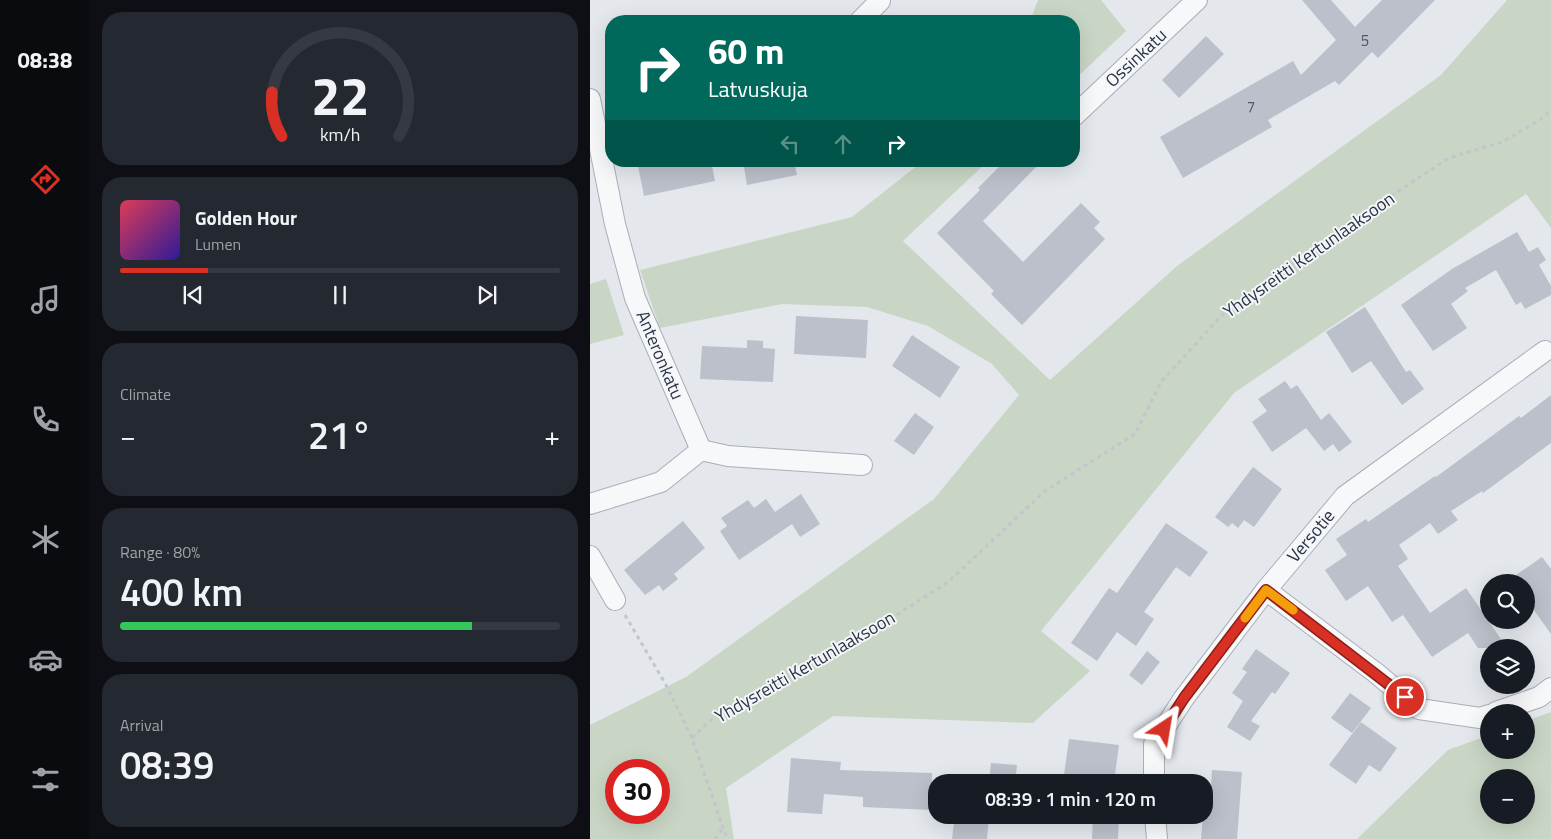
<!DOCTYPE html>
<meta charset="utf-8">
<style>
:root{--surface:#171b24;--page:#242831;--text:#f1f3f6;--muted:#9ea1a6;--line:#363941;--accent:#d93025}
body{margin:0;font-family:"Titillium Web",sans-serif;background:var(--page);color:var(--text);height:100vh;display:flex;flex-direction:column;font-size:19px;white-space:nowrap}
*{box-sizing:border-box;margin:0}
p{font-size:16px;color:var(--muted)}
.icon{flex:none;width:28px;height:28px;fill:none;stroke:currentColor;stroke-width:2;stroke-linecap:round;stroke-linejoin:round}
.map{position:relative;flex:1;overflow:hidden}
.drawer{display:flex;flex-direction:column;gap:12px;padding:12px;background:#0d0f14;width:500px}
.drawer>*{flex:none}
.guide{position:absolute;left:15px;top:15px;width:475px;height:152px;border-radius:20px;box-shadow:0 5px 20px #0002;background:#00695c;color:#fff;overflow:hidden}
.controls{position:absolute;left:890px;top:574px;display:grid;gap:10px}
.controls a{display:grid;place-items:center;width:55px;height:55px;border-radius:50%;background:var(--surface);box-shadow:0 5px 20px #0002;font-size:25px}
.speed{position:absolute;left:15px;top:759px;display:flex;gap:10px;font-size:25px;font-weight:700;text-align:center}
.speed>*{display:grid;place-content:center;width:65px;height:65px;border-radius:50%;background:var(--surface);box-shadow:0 5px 20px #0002;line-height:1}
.speed .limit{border:8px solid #d22;background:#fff;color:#111}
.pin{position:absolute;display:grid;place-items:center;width:42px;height:42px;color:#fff;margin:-21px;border:2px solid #fff;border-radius:50%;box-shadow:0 1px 5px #0007}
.me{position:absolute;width:55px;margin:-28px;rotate:33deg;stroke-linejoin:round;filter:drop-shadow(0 0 4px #0008)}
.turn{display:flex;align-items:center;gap:18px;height:105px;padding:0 20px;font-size:22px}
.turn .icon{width:65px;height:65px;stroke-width:2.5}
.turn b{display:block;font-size:35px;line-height:42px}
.lanes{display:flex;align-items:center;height:48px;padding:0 20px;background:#0003;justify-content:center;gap:25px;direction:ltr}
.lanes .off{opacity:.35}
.big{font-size:38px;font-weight:600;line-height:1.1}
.drawer .card{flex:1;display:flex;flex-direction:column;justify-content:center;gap:8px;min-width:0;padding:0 18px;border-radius:20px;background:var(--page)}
.drawer .dial{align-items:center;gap:0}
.dial svg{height:130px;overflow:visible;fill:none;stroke:var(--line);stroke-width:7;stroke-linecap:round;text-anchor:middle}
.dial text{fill:var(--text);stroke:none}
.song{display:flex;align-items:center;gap:15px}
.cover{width:60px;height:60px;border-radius:8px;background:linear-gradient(135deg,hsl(350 70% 55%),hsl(250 70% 35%))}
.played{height:5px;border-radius:2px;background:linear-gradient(90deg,var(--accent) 20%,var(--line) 20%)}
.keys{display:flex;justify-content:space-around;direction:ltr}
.heat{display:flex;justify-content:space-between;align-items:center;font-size:28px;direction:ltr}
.charge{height:8px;border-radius:4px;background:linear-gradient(90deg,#34c759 80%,var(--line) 0)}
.trip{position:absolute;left:338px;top:774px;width:285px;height:50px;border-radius:20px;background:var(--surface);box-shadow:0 5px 20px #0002;font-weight:600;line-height:50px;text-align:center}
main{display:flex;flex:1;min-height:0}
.dock{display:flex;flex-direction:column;width:90px;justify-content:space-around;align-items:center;background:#090b0e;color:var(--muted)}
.dock .icon{width:35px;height:35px}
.dock .current{color:var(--accent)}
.dock b{font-size:22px;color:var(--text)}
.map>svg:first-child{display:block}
.green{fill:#c9d6c5;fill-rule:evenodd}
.building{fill:#bbc0ca}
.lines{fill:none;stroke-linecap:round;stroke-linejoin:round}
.street-casing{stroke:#a9aeb7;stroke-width:22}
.path{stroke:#c2c5cb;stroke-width:3;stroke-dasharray:4 4;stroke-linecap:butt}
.street{stroke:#f7f8fa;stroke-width:20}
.route-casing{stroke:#8d1f18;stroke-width:12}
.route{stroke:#d93025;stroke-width:9}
.slow{stroke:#f59e0b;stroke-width:9}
.labels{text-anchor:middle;stroke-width:4;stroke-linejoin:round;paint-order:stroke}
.number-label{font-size:15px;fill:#4f5766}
.street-label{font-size:18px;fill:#2b3445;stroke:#f4f6f9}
</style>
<main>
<nav class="dock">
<b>08:38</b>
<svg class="icon current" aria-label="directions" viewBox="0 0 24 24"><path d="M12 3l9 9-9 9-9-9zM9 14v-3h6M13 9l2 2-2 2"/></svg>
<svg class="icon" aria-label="music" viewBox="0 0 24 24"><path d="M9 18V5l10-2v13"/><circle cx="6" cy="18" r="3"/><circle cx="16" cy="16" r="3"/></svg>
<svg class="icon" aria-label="phone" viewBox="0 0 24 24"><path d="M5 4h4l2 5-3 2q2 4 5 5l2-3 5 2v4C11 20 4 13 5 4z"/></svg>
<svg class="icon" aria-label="climate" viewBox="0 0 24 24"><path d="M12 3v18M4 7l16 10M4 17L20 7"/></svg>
<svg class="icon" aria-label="car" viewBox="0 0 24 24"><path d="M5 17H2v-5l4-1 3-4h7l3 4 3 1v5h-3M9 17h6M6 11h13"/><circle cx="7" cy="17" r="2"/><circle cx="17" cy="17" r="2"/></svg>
<svg class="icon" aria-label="filters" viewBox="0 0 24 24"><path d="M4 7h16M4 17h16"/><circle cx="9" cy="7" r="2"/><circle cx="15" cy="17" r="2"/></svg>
</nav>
<section class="drawer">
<div class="card dial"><svg viewBox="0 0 100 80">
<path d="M14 69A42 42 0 1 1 86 69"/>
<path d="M14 69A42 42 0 0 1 8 42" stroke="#d93025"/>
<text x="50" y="56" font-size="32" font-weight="700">22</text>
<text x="50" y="72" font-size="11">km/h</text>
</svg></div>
<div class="card">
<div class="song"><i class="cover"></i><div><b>Golden Hour</b><p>Lumen</p></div></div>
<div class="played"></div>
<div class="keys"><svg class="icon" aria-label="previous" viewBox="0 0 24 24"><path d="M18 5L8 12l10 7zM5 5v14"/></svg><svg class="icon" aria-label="pause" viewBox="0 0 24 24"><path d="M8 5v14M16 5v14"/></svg><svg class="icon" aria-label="next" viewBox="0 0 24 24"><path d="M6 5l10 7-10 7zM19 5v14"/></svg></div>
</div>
<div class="card"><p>Climate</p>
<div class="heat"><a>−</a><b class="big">21°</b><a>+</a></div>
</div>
<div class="card"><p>Range · 80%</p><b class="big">400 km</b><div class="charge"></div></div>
<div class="card"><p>Arrival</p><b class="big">08:39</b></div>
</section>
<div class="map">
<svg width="961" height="839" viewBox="0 0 961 839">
<rect width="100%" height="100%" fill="#e4e7ec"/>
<g class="green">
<path d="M 448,0 L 511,0 L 536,31 L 484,80 L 484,21 L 440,21 Z"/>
<path d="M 917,0 L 961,0 L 961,228 L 936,194 L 644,393 L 451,631 L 500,671 L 443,723 L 243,716 L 136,788 L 144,839 L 0,839 L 0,725 L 96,677 L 344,499 L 429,395 L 402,364 L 338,326 L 277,307 L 192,304 L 70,328 L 50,270 L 262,217 L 333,161 L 398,161 L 313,241 L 460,380 L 587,266 L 851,75 ZM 26,770 L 69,770 L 69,812 L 26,812 Z"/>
<path d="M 16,279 L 34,335 L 0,344 L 0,284 Z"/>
<path d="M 961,712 L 961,839 L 767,839 L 858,750 L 899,735 L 899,750 L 936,750 L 936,721 ZM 899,778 L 936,778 L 936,815 L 899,815 Z"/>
</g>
<g class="building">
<path d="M 712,0 L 741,0 L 765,27 L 792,0 L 845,0 L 788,58 L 782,52 L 749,85 L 745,81 L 678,120 L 682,127 L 593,178 L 570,137 L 703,61 L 711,75 L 746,40 Z"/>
<path d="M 616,36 L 634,54 L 589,98 L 572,80 Z"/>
<path d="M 47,161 L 121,161 L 125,181 L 54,196 Z"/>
<path d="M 153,161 L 204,161 L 207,175 L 157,185 Z"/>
<path d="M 415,161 L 452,161 L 393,221 L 433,262 L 491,203 L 510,222 L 504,228 L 515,239 L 432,325 L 401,294 L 404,291 L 347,233 L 390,190 L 388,188 Z"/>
<path d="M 927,232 L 939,252 L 948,247 L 956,260 L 949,265 L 961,286 L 961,295 L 935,309 L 931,302 L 926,305 L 906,270 L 875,288 L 878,291 L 861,304 L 877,328 L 843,351 L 811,305 L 862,269 Z"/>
<path d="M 775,307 L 816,372 L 820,370 L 834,389 L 812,405 L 781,361 L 762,373 L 736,332 Z"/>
<path d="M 206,316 L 278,320 L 276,358 L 204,354 Z"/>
<path d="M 322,335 L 370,367 L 350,398 L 302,366 Z"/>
<path d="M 157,340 L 173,341 L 173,348 L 185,349 L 183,382 L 110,379 L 112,346 L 157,348 Z"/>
<path d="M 695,381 L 701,389 L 707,385 L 731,420 L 739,413 L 762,442 L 749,452 L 743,444 L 734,451 L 716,428 L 682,452 L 662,422 L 677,411 L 668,399 Z"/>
<path d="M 961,395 L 961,443 L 893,493 L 892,491 L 861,511 L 868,520 L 848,534 L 840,523 L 809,545 L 818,559 L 808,566 L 840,613 L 876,588 L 917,648 L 888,648 L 878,633 L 842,657 L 813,615 L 802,622 L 778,586 L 756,601 L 735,570 L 757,555 L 746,539 L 776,519 L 778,522 L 845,476 L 846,477 L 929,416 L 931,418 Z"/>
<path d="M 325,413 L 344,427 L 324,455 L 304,441 Z"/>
<path d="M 663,467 L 692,489 L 664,527 L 654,520 L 648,528 L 642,523 L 638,527 L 625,517 Z"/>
<path d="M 211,494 L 230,524 L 210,537 L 202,524 L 149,560 L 130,531 L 137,526 L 131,518 L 158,500 L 164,508 L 176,499 L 185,512 Z"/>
<path d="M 93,521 L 115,548 L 84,574 L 88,579 L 73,591 L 69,585 L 55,595 L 34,570 Z"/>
<path d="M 576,523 L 618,552 L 600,577 L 586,567 L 554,612 L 564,619 L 546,646 L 527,632 L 507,661 L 481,643 L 519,588 L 527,593 Z"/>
<path d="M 952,557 L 961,569 L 961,634 L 936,599 L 936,582 L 916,582 Z"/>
<path d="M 666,649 L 700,673 L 685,694 L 682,692 L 661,721 L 670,726 L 660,741 L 637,727 L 653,701 L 642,693 L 657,672 L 652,669 Z"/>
<path d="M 557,651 L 570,662 L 552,685 L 539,675 Z"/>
<path d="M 760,693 L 781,708 L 762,733 L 741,718 Z"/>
<path d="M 771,722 L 807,748 L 790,772 L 779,765 L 766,784 L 739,765 Z"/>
<path d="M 479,739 L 529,745 L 524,782 L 474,775 Z"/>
<path d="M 201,758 L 251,762 L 250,770 L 342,773 L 341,810 L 273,807 L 273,797 L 234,794 L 232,814 L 197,812 Z"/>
<path d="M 401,763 L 427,765 L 425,782 L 399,782 Z"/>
<path d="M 622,770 L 652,772 L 647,839 L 611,839 L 614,802 L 620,802 Z"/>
<path d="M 365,815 L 399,815 L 397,839 L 362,839 Z"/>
<path d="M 503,815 L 529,815 L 528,839 L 502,839 Z"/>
</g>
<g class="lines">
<defs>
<g id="street">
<path d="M 270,21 L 290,1"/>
<path d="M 0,99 L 25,224 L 45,298 L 111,450 L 138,456 L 272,465"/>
<path d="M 484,116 L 607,0"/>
<path d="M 0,504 L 71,482 L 111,450"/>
<path d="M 0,556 L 25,600"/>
<path d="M 676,590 L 786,673 L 829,709 L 890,718 L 899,715"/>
<path d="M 906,712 L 949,697 L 961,688"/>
<path d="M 564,782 L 564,744 L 594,698 L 676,590 L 755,496 L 955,351"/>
<path d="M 565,815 L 567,839"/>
</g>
</defs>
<use href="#street" class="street-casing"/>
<g class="path">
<path d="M 35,615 L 76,685 L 102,738 L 137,839"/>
<path d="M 102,738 L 125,716 L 260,645 L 358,582 L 455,491 L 545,434 L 571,382 L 632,315 L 752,228 L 859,158 L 912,142 L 950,120 L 961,110"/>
<path d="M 125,839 L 133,828"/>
</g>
<use href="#street" class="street"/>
</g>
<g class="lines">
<defs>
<path id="route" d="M 574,729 L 594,698 L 676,590 L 815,697"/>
</defs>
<use href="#route" class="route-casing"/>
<use href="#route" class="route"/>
<path class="slow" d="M 655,618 L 676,590 L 703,610"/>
</g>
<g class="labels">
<g class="number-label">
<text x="775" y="46">5</text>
<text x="661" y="112">7</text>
</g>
<g class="street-label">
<text transform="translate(546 58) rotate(-43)" y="6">Ossinkatu</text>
<text transform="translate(719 255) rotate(-35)" y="6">Yhdysreitti Kertunlaaksoon</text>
<text transform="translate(70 355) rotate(67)" y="6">Anteronkatu</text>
<text transform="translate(721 536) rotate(-50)" y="6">Versotie</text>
<text transform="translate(215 667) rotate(-30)" y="6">Yhdysreitti Kertunlaaksoon</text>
</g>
</g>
</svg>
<div class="controls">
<a><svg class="icon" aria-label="search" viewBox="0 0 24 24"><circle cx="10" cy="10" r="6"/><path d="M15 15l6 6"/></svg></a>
<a><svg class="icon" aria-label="layers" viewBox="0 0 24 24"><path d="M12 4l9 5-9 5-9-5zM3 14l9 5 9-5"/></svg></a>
<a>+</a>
<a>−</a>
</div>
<div class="speed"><div class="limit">30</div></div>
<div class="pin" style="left:815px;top:697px;background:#d93025"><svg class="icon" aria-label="arrive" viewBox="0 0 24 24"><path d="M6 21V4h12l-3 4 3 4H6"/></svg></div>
<svg class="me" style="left:574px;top:729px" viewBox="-20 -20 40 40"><path d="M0-17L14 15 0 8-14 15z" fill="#d93025" stroke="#fff" stroke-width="4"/></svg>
<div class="trip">08:39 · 1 min · 120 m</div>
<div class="guide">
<div class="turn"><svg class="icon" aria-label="right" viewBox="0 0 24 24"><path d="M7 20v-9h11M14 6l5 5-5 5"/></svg><div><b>60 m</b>Latvuskuja</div></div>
<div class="lanes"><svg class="icon off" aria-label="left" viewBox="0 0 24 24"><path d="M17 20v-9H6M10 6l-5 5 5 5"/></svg><svg class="icon off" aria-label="ahead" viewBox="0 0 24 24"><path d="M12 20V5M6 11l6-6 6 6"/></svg><svg class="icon" aria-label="right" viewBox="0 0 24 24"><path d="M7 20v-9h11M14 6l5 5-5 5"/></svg></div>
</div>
</div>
</main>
